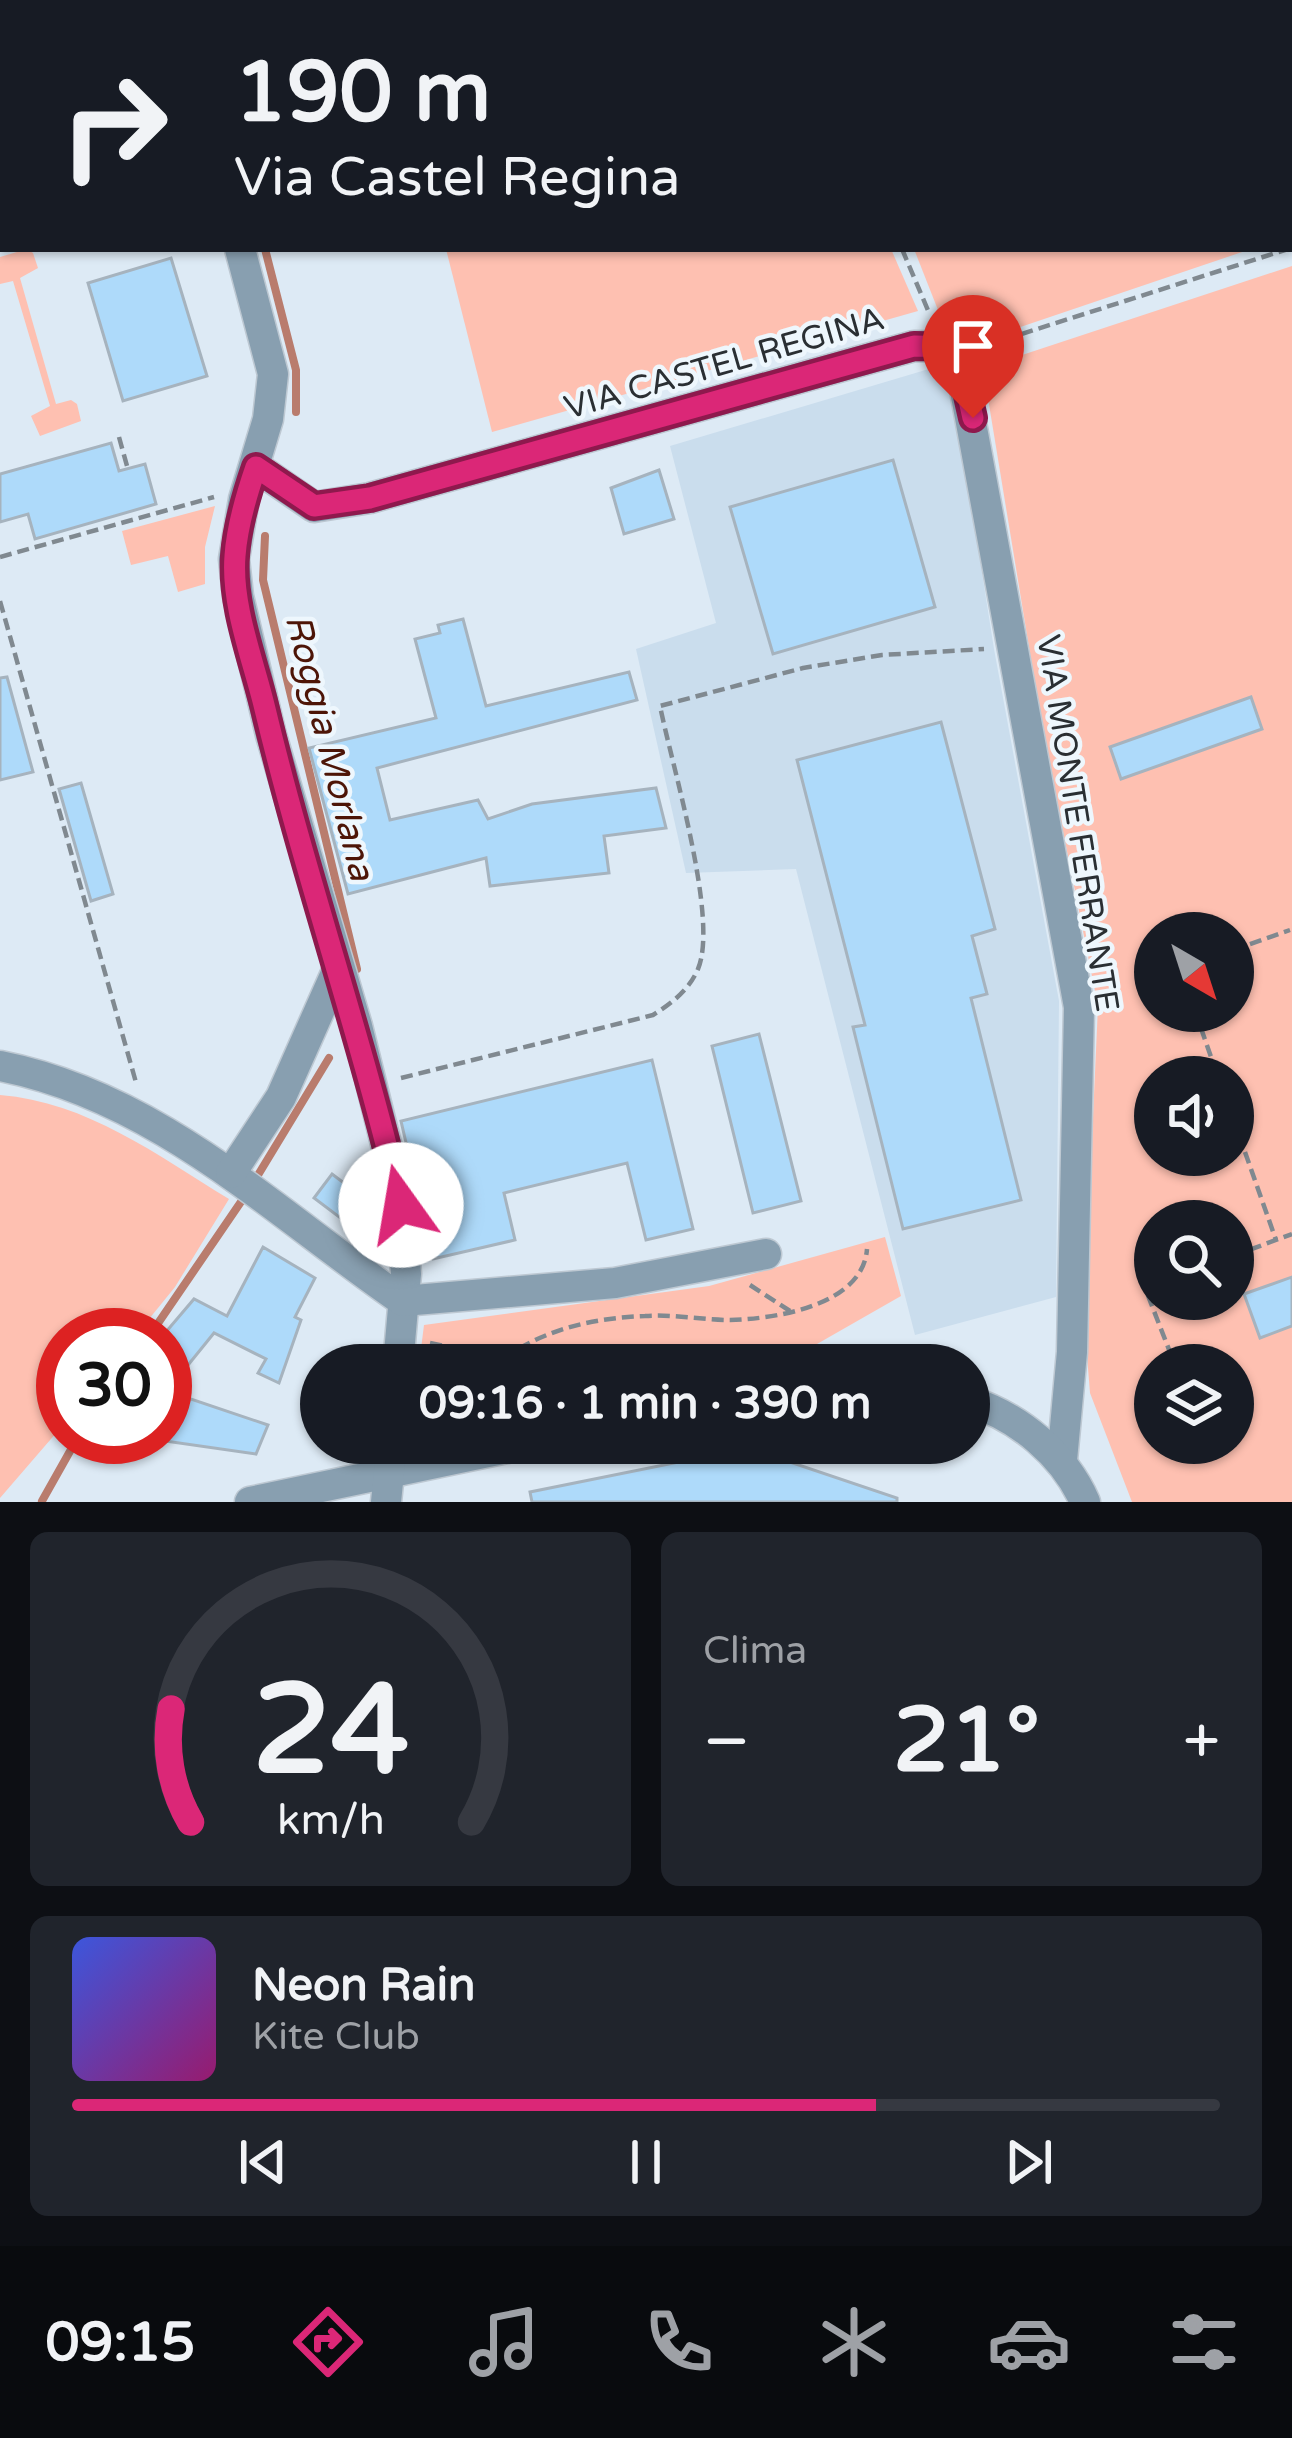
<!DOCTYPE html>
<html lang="it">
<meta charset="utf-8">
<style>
:root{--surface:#171b24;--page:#20242c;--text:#f1f3f6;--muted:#9ea1a6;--line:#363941;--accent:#db2777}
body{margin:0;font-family:"Varela Round",sans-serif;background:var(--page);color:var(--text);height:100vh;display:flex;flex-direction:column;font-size:45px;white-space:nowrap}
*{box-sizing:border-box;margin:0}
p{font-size:39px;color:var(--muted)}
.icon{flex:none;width:66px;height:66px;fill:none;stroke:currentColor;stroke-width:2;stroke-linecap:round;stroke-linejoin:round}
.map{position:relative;height:1502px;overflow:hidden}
.side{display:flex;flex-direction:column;gap:30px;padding:30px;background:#0d0f14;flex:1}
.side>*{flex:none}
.hud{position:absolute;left:0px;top:0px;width:1293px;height:252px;box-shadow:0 3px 9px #0004;background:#171b24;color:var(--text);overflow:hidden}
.needle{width:78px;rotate:141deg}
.buttons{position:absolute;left:1134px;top:912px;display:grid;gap:24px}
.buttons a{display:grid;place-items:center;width:120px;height:120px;border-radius:50%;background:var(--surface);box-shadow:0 3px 9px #0004;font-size:60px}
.speed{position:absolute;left:36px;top:1308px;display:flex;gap:24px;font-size:60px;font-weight:700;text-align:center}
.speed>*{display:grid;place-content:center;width:156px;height:156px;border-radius:50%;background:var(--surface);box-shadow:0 3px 9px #0004;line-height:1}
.speed .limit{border:18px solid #d22;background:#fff;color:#111}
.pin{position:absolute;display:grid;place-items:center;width:102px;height:102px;color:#fff;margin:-123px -51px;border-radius:50% 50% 50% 0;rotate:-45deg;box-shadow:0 0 12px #0007}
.pin .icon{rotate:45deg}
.me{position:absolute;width:132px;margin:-66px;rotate:347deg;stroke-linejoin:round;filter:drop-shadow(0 0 9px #0008)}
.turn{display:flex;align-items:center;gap:42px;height:252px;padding:0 36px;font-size:54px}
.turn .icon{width:156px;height:156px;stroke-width:2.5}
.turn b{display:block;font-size:84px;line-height:102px}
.big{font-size:90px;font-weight:800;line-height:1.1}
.side .tile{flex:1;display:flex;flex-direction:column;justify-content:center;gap:18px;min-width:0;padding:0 42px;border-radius:18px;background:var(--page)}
.side .dial{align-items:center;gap:0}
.dial svg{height:312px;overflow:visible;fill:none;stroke:var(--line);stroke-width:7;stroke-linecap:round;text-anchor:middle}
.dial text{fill:var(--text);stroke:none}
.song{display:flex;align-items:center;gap:36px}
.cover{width:144px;height:144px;border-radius:18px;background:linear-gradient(135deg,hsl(230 70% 55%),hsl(320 70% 35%))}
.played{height:12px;border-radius:6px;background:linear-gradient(90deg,var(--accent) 70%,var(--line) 70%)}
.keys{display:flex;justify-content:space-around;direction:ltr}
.heat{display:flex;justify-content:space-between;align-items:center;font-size:66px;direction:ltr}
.side .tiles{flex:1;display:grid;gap:30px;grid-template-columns:1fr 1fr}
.tile:last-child{grid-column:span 2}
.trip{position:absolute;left:300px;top:1344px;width:690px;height:120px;border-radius:60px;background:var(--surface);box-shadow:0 3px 9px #0004;font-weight:800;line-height:120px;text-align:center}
.dock{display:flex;height:192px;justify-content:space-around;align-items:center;background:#090b0e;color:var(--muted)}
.dock .icon{width:84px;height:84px}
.dock .selected{color:var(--accent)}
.dock b{font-size:54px;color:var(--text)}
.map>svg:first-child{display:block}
.built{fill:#cadded}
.green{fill:#fec0b1;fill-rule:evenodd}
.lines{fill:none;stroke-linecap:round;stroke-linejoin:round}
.stream{stroke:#b97c6d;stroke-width:8}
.building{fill:#aedafa;stroke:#a6b3be;stroke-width:3}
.minor-casing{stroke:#bdc8d2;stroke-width:33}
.path{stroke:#808990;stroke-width:4.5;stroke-dasharray:12 6;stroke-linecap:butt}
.minor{stroke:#889fb0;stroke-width:30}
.route-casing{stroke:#8e194d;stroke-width:30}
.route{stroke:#db2777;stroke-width:21}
.labels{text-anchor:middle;stroke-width:9;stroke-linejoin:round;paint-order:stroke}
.street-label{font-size:33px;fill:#2a2f33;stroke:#eef7fd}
.water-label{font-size:36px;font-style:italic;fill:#4d1507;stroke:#eef7fd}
</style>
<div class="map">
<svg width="1292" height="1502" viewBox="0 0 1292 1502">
<rect width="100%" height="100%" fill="#ddeaf5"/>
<path class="built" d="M 949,363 L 994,649 L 1059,1001 L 1056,1297 L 915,1335 L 796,869 L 686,873 L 636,649 L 716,623 L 670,446 Z"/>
<g class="green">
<path d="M 27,249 L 33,253 L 38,268 L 20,278 L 56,404 L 71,400 L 77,404 L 81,421 L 40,436 L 31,416 L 50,406 L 13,281 L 0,284 L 0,257 Z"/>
<path d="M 446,249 L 891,249 L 918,311 L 492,432 Z"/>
<path d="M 914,249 L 1251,249 L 991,337 L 967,338 L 938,310 Z"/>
<path d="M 1292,266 L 1292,1502 L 1132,1502 L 1090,1393 L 1084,1318 L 1098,1006 L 1042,726 L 983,368 ZM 1155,933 L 1233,933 L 1233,1011 L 1155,1011 ZM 1155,1077 L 1233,1077 L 1233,1155 L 1155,1155 ZM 1155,1221 L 1233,1221 L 1233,1299 L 1155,1299 ZM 1155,1365 L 1233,1365 L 1233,1443 L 1155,1443 Z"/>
<path d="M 215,506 L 205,547 L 205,584 L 178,592 L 168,556 L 131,565 L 122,531 Z"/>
<path d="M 0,1095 C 87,1102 157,1155 229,1199 L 175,1287 L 136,1335 L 63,1335 L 63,1425 L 0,1498 Z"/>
<path d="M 885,1237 L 901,1296 L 810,1348 L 738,1365 L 419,1365 L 424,1325 L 709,1286 Z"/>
</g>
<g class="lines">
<g class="stream">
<path d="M 193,0 L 193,3"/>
<path d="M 265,249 L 296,370 L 296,412"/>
<path d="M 265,536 L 263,580 L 357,969"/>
<path d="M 255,1180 L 329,1058"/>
<path d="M 150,1335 L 247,1193"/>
<path d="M 42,1501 L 78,1437"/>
</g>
</g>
<g class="building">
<path d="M 171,258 L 207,376 L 123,401 L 88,283 Z"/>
<path d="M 111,443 L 119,471 L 145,464 L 156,504 L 35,539 L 28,514 L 0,522 L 0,474 Z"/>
<path d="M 893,460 L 935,607 L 773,654 L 730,507 Z"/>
<path d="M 659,470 L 674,519 L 624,534 L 611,488 Z"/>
<path d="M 463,619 L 486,706 L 629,672 L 637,700 L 377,768 L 390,820 L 478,800 L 488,819 L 532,804 L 656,788 L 666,828 L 604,836 L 609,873 L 490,886 L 486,858 L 348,894 L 309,748 L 436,718 L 415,639 L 440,633 L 438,625 Z"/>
<path d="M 7,677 L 33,772 L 0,780 L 0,678 Z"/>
<path d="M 1251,697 L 1262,729 L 1121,779 L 1110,747 Z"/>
<path d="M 941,722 L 995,929 L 972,936 L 987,994 L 971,998 L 1021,1200 L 903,1229 L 853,1027 L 865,1025 L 797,760 Z"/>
<path d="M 81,783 L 113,894 L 91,901 L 59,789 Z"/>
<path d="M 759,1034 L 801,1201 L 753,1213 L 712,1046 Z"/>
<path d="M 652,1060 L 693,1229 L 646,1240 L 627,1163 L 504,1193 L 515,1240 L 433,1259 L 401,1121 Z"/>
<path d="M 332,1174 L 381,1211 L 363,1235 L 314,1198 Z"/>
<path d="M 263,1247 L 315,1278 L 295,1317 L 301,1320 L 279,1383 L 258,1373 L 266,1359 L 214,1333 L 167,1391 L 268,1425 L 256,1454 L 165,1441 L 165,1333 L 194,1299 L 227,1316 Z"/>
<path d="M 1292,1277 L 1292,1326 L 1260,1338 L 1244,1294 Z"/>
<path d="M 748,1448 L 897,1498 L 897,1502 L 532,1502 L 530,1492 Z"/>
</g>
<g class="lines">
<defs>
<g id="minor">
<path d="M 169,0 L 169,3"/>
<path d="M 0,43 L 3,43"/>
<path d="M 0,80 L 3,91"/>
<path d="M 240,249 L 273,374 L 268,419 L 244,499 L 234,559 L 238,596 L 271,735 L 357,1026 L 401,1205 L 406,1274 L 398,1365"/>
<path d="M 256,467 L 314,507 L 370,498 L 914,346 L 957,347 L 1079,1007 L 1072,1352 L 1062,1460"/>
<path d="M 0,1066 C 158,1097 275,1213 403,1301 L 615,1283 L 766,1254"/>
<path d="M 231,1173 L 281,1097 L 337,971"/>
<path d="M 969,1401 C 1019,1417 1064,1454 1085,1502"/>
<path d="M 250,1502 L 531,1443"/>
<path d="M 386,1502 L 392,1443"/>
</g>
</defs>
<use href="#minor" class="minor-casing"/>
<g class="path">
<path d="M 713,0 L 714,3"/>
<path d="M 57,3 L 71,0"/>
<path d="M 0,186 L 3,186"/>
<path d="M 902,249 L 930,315"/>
<path d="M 987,345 L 1288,249"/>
<path d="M 119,437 L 127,466"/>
<path d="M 0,557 L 214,497"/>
<path d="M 0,601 L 137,1086"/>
<path d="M 1233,950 L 1290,930"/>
<path d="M 1195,1011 L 1218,1077"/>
<path d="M 401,1078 L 653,1015 C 672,1003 689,990 698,969 C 719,919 672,766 660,706 L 803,668 L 882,655 L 984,649"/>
<path d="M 1233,1118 L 1276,1240"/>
<path d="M 1233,1256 L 1292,1234"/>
<path d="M 750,1285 L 790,1311"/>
<path d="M 1155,1285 L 1145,1288 L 1175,1365"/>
<path d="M 430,1343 L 536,1365"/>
<path d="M 504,1358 C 546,1329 593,1318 645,1316 C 673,1314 702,1320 730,1320 C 776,1319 863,1305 867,1249"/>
</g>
<use href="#minor" class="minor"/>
</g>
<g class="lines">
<defs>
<path id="route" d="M 401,1205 C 362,1038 305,876 265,709 C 254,662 231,606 235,556 C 237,526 246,496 256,467 L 314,506 L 370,498 L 914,346 L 957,347 L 973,418"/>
</defs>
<use href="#route" class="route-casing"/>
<use href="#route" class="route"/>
</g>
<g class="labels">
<g class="street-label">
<text transform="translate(724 362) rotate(-16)" y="12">VIA CASTEL REGINA</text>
<text transform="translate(1079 823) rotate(81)" y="12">VIA MONTE FERRANTE</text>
</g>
<g class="water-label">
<text transform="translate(331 747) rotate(76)" y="13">Roggia Morlana</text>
</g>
</g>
</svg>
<div class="buttons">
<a><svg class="needle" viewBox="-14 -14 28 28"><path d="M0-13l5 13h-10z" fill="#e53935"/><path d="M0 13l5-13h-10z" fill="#9ea1a6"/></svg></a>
<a><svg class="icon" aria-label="sound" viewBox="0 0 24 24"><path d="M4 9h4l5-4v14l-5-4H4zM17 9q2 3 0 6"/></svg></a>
<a><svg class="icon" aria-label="search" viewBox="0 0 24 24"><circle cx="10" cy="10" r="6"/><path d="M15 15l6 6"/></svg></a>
<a><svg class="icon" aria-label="layers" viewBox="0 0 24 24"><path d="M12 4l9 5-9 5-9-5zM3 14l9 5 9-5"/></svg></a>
</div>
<div class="speed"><div class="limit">30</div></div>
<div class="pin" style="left:973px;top:418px;background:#d93025"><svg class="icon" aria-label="arrive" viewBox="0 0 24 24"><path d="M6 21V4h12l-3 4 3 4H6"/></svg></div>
<svg class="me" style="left:401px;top:1205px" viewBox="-20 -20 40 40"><circle r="19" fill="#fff"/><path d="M0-13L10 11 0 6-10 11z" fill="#db2777"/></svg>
<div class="trip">09:16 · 1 min · 390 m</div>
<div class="hud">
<div class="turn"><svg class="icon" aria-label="right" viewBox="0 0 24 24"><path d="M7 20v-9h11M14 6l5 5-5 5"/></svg><div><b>190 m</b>Via Castel Regina</div></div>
</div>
</div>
<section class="side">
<div class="tiles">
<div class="tile dial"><svg viewBox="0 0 100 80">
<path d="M14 69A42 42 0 1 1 86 69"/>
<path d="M14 69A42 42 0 0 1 9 40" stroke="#db2777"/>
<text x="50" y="56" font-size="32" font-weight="700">24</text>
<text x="50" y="72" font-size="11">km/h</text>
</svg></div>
<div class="tile"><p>Clima</p>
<div class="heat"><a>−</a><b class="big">21°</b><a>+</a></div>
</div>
<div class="tile">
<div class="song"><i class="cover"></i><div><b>Neon Rain</b><p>Kite Club</p></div></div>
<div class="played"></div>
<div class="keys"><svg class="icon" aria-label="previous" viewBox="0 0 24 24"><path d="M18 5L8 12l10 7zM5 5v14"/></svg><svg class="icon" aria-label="pause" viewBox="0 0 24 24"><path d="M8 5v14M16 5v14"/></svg><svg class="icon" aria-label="next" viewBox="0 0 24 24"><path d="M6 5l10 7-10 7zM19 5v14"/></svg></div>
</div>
</div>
</section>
<nav class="dock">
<b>09:15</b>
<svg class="icon selected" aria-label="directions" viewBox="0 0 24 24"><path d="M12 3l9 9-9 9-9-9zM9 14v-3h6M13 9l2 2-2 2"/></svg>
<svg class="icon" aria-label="music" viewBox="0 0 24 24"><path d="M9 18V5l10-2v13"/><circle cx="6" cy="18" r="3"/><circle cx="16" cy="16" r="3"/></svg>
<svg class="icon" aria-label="phone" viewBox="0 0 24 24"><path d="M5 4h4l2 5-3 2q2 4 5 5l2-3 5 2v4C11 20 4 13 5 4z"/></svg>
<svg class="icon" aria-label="climate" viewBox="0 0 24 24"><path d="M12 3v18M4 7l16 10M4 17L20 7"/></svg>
<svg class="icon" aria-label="car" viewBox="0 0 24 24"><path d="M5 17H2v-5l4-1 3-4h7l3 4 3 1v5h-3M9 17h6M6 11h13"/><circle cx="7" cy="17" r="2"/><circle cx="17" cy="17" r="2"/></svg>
<svg class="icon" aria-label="filters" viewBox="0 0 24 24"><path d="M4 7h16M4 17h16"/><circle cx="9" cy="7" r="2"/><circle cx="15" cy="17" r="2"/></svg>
</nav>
